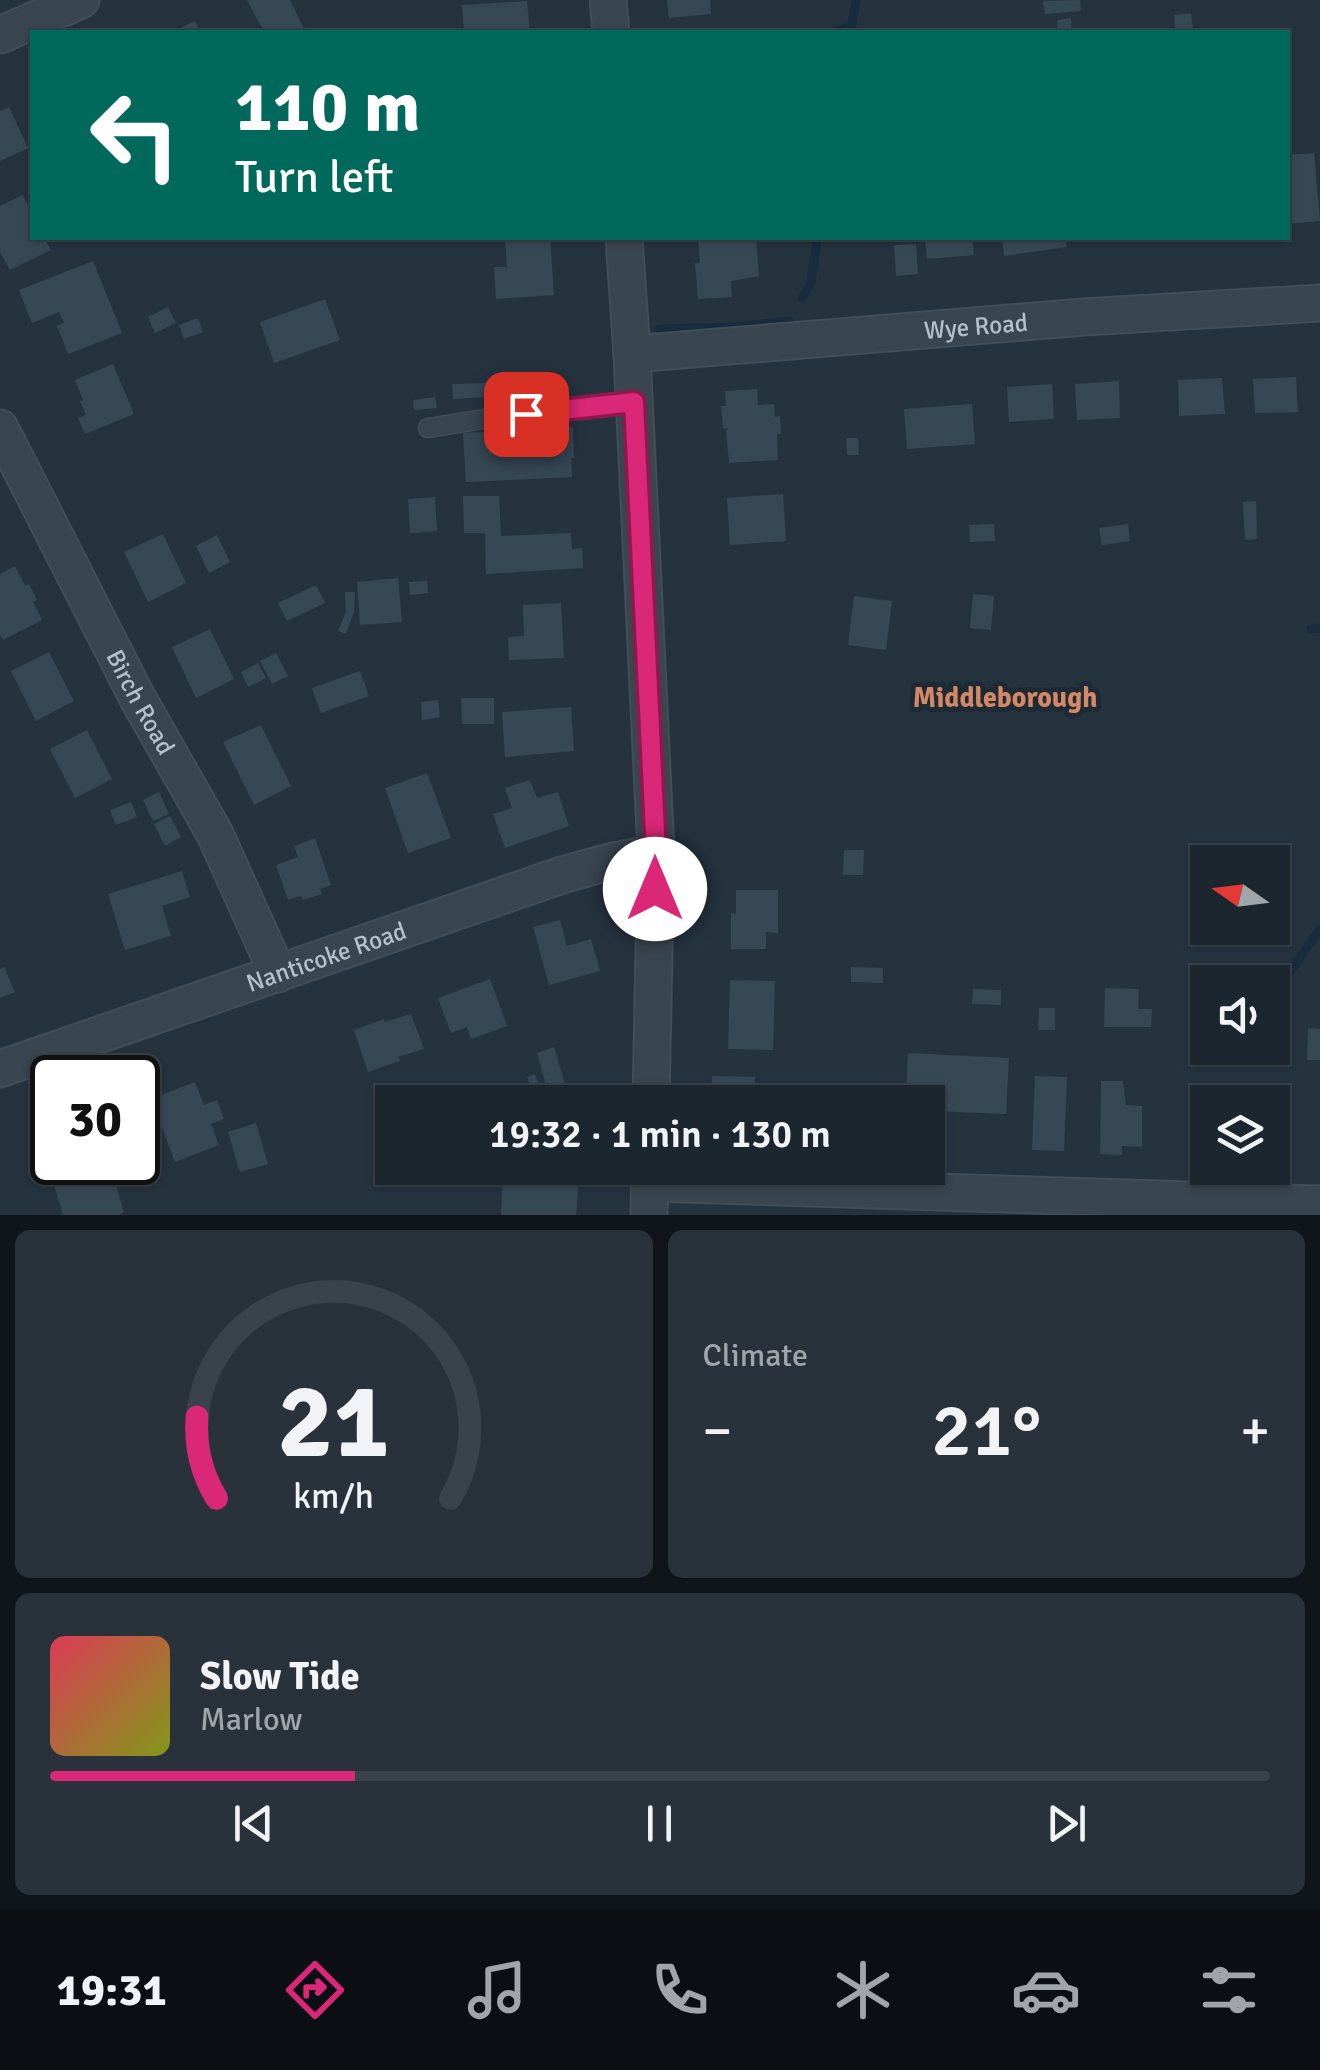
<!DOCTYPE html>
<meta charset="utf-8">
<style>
:root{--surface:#1c262f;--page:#29323b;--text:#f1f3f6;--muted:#a0a5aa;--line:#3a434b;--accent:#db2777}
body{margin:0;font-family:Signika,sans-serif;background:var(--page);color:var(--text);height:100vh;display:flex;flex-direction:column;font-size:38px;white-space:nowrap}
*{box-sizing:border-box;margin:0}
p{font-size:32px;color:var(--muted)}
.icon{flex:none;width:55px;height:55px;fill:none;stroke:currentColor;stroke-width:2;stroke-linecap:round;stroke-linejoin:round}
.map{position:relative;height:1215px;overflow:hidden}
.details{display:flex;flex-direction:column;gap:15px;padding:15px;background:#0f151a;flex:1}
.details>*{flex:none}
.hud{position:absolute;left:30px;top:30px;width:1260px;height:210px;border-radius:0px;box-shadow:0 2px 8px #0004,0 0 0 2px var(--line);background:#00695c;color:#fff;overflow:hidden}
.needle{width:65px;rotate:284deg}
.buttons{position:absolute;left:1190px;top:845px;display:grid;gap:20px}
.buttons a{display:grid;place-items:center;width:100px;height:100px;border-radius:0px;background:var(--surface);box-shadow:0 2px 8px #0004,0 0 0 2px var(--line);font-size:50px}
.speed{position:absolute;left:30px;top:1055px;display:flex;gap:20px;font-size:50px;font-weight:700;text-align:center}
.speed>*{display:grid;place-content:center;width:130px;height:130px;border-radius:50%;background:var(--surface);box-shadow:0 2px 8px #0004,0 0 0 2px var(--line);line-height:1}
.speed .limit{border:5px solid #111;border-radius:15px;background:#fff;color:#111}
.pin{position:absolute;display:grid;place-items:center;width:85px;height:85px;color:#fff;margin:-42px;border-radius:20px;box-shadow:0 5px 15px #0006}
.me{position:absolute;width:110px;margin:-55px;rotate:0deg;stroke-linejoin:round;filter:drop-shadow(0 0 8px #0008)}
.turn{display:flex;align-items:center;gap:35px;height:210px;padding:0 40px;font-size:45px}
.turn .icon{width:130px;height:130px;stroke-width:2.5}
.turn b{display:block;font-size:70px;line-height:85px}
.big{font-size:75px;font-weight:600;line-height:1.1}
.details .widget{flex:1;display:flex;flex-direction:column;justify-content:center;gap:15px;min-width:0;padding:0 35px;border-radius:15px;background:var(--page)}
.details .dial{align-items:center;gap:0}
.dial svg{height:260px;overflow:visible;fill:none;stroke:var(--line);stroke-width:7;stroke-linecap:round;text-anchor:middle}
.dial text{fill:var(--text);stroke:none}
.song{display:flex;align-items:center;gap:30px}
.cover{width:120px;height:120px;border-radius:15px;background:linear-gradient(135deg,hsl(350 70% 55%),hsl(70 70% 35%))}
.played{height:10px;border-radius:5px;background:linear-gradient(90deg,var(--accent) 25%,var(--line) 25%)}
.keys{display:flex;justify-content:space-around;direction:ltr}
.heat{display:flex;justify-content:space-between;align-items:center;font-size:55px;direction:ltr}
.details .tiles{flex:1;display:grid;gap:15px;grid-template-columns:1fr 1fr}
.widget:last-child{grid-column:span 2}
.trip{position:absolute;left:375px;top:1085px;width:570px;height:100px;border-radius:0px;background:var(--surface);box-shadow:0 2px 8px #0004,0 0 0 2px var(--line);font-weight:600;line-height:100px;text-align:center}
.dock{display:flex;height:160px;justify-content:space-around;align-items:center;background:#0b0f13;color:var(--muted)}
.dock .icon{width:70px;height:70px}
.dock .selected{color:var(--accent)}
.dock b{font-size:45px;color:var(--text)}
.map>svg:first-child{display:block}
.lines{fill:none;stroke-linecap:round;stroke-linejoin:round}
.stream{stroke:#182c3d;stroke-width:9}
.building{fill:#374855}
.lane-casing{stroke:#424e58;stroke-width:21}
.street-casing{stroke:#424e58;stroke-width:39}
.lane{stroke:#39454f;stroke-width:18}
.street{stroke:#39454f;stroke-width:35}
.route-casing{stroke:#8e194d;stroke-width:25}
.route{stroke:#db2777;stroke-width:18}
.labels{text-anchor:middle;stroke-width:10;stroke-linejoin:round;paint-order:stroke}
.street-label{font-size:25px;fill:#b5c0ca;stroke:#1e2a34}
.neighbourhood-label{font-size:28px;font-weight:bold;fill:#d48866;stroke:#1e2a34}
</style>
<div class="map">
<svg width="1320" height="1215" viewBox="0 0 1320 1215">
<rect width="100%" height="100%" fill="#25333f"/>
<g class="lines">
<g class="stream">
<path d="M 837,32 L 852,25 L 856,0"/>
<path d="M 802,298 L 811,283 L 817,238"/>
<path d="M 659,329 L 737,327 L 789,321"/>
<path d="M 1311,629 L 1320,628"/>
<path d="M 1291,970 L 1320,929"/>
</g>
</g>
<g class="building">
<path d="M 247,0 L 290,0 L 304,29 L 309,27 L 312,32 L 264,32 Z"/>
<path d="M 667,0 L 710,0 L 711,14 L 669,18 Z"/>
<path d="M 1080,0 L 1081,11 L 1045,14 L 1043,1 Z"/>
<path d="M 527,1 L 530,32 L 464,32 L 462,5 Z"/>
<path d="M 1191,13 L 1193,29 L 1175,30 L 1174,15 Z"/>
<path d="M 1071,18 L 1072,32 L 1058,32 L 1057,20 Z"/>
<path d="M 195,21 L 200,32 L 172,32 Z"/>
<path d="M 9,107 L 28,148 L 0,161 L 0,111 Z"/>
<path d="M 1314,153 L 1320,221 L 1288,224 L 1288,155 Z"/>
<path d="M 23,195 L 32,214 L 32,238 L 44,238 L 51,250 L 10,270 L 0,252 L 0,206 Z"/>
<path d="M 505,238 L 550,238 L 554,295 L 496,299 L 494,267 L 507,267 Z"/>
<path d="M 737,238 L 740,238 L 740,241 L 756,240 L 759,276 L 731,281 L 732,297 L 698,299 L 695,263 L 700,263 L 698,241 Z"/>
<path d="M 925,238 L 972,238 L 974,255 L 927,259 Z"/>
<path d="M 1002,238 L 1065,238 L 1067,247 L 1004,256 Z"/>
<path d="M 916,244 L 918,274 L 896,276 L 894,245 Z"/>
<path d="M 93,261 L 122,333 L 68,354 L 57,326 L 64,323 L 59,312 L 32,323 L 19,290 Z"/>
<path d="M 325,299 L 340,340 L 274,363 L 260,322 Z"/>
<path d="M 168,307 L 176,323 L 155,333 L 148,317 Z"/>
<path d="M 198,318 L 203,332 L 184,339 L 179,325 Z"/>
<path d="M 113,364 L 134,414 L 85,434 L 78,418 L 86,415 L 80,401 L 83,400 L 75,380 Z"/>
<path d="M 1296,377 L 1298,412 L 1255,413 L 1253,379 Z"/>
<path d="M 1222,378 L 1225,414 L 1179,416 L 1178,380 Z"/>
<path d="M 1119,381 L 1120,418 L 1077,420 L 1075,384 Z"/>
<path d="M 487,383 L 488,397 L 453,399 L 452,384 Z"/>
<path d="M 1052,384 L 1054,419 L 1009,422 L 1007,387 Z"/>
<path d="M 757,389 L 758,405 L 774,404 L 775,417 L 780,416 L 781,434 L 777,434 L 778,460 L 729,463 L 726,431 L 728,428 L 723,429 L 721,406 L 726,406 L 725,391 Z"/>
<path d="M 435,397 L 437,408 L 414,410 L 413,400 Z"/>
<path d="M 972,404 L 975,444 L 907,449 L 904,409 Z"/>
<path d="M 531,420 L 531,430 L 573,427 L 574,458 L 571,458 L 572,477 L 466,482 L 463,433 L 502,431 L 501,422 Z"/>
<path d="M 846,438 L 858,438 L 859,455 L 847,455 Z"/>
<path d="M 783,494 L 786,541 L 730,545 L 727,498 Z"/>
<path d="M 463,496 L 499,496 L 501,536 L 571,533 L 572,549 L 582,548 L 583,568 L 486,574 L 485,533 L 464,533 Z"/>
<path d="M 435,497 L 437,531 L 410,533 L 408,499 Z"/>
<path d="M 1256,501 L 1257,539 L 1245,540 L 1243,502 Z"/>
<path d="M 994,524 L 995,541 L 970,542 L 969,525 Z"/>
<path d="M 1128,524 L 1130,541 L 1102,545 L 1099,528 Z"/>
<path d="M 163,534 L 186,583 L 148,602 L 124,552 Z"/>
<path d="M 217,535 L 230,562 L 209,573 L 196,546 Z"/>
<path d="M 15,566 L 25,586 L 29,584 L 37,600 L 33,602 L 42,620 L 3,640 L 0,635 L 0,574 Z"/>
<path d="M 398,578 L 402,622 L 360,625 L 357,582 Z"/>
<path d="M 427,581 L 428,593 L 410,595 L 409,582 Z"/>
<path d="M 316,585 L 325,603 L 287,621 L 278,603 Z"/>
<path d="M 345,592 L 355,592 L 354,612 L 346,634 L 338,631 L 346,612 Z"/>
<path d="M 973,594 L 994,596 L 991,630 L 970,628 Z"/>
<path d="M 854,596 L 892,601 L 886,650 L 848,645 Z"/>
<path d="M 561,603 L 564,658 L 509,660 L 508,637 L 524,636 L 523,605 Z"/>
<path d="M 210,629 L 234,679 L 196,698 L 172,647 Z"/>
<path d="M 49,652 L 74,701 L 36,721 L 11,671 Z"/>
<path d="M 276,653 L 288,676 L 272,684 L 260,661 Z"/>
<path d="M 258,663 L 266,678 L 248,687 L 241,672 Z"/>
<path d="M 360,671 L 369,696 L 321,713 L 312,688 Z"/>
<path d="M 461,698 L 494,698 L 494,724 L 462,724 Z"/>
<path d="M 438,700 L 440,717 L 422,720 L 421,702 Z"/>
<path d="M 571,707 L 574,751 L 505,757 L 502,712 Z"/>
<path d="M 261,725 L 291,786 L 254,805 L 223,742 Z"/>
<path d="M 87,730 L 112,779 L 75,798 L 50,749 Z"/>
<path d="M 427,773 L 451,838 L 408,853 L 385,788 Z"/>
<path d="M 530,780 L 537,798 L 558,792 L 569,826 L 505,848 L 493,814 L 512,808 L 505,788 Z"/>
<path d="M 159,792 L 169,814 L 153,821 L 143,800 Z"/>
<path d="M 131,802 L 137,817 L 116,825 L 110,810 Z"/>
<path d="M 170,816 L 181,837 L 165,846 L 154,824 Z"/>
<path d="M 315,838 L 331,885 L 320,889 L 322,894 L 303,900 L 301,896 L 288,900 L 276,865 L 298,857 L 294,846 Z"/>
<path d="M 844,850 L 864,850 L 863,875 L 843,875 Z"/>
<path d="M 182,871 L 190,897 L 162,906 L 171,936 L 125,950 L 108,894 Z"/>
<path d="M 736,890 L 778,890 L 778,933 L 766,932 L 766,949 L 731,949 L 731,913 L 736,914 Z"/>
<path d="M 560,920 L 567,946 L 591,939 L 600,971 L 549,985 L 533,927 Z"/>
<path d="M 4,967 L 15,992 L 0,998 L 0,969 Z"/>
<path d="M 851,967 L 883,968 L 883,983 L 851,982 Z"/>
<path d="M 490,979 L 507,1026 L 471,1039 L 467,1027 L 451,1033 L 438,998 Z"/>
<path d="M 730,980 L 775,981 L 773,1050 L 728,1049 Z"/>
<path d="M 1105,988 L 1139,989 L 1138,1009 L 1152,1009 L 1151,1027 L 1104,1027 Z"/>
<path d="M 973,989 L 1001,990 L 1001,1005 L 972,1004 Z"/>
<path d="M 1039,1008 L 1055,1008 L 1055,1030 L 1038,1030 Z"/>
<path d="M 411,1014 L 424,1049 L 398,1057 L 400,1061 L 368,1072 L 354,1030 L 384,1019 L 385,1022 Z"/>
<path d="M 1308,1028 L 1320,1029 L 1320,1060 L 1307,1060 Z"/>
<path d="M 554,1047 L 565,1084 L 547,1089 L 537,1053 Z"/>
<path d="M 908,1053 L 1009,1058 L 1006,1114 L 933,1111 L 933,1100 L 906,1098 Z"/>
<path d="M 535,1074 L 542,1094 L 534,1096 L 527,1077 Z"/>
<path d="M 712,1076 L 755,1077 L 754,1102 L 711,1102 Z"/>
<path d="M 1035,1076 L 1067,1077 L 1064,1151 L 1032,1150 Z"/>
<path d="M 1101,1081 L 1123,1081 L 1126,1105 L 1142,1106 L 1142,1147 L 1122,1146 L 1122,1155 L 1100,1154 Z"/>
<path d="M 195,1082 L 204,1105 L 217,1100 L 224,1119 L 211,1124 L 219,1145 L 175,1162 L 151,1099 Z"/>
<path d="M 1203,1100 L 1208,1101 L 1208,1147 L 1201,1146 Z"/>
<path d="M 256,1123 L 268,1164 L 240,1172 L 228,1132 Z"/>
<path d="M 392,1142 L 392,1159 L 383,1162 L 378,1147 Z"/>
<path d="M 104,1162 L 109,1162 L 124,1212 L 120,1215 L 63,1215 L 52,1178 Z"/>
<path d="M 503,1168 L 580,1168 L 576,1215 L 501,1215 Z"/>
</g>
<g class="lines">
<defs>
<path id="lane" d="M 428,428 L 490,418 L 634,402"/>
<g id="street">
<path d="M 608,0 L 611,32"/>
<path d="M 0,35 L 81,0"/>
<path d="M 624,238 L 632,354 L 656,853 L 651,1102"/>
<path id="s1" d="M 632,354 L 1084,317 L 1320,303"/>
<path id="s2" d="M 0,428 L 137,697 L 215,834 L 278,974"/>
<path id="s3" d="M 0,1069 L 562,875 L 609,862 L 656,853"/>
<path d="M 650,1183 L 1320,1204"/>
<path d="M 649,1215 L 650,1168"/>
</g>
</defs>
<use href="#lane" class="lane-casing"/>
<use href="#street" class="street-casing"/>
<use href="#lane" class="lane"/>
<use href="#street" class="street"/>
</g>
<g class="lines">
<defs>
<path id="route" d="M 526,414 L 634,402 L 656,853 L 655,889"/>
</defs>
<use href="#route" class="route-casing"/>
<use href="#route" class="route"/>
</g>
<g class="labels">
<g class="street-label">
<text dy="9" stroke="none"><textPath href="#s1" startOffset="345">Wye Road</textPath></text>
<text dy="9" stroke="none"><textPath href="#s2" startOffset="308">Birch Road</textPath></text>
<text dy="9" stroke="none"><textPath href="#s3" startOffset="345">Nanticoke Road</textPath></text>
</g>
<g class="neighbourhood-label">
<text x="1005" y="707">Middleborough</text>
</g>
</g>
</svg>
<div class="buttons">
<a><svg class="needle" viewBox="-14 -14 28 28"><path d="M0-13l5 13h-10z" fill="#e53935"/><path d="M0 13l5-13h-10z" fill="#a0a5aa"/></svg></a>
<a><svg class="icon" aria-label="sound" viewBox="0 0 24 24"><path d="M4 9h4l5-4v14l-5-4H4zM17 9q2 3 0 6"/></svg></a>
<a><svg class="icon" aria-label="layers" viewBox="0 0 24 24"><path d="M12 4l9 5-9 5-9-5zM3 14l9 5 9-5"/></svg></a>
</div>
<div class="speed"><div class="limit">30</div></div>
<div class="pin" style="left:526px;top:414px;background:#d93025"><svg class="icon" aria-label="arrive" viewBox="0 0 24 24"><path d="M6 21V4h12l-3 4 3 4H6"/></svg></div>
<svg class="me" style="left:655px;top:889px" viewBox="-20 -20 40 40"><circle r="19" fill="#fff"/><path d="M0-13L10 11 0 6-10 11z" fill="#db2777"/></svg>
<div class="trip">19:32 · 1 min · 130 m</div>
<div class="hud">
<div class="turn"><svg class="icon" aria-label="left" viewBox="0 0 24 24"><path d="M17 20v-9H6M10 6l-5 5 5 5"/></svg><div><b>110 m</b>Turn left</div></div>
</div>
</div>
<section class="details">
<div class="tiles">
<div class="widget dial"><svg viewBox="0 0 100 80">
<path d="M14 69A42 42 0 1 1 86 69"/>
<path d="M14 69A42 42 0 0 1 8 44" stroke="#db2777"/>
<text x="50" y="56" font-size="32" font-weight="700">21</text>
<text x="50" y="72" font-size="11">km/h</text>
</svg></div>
<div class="widget"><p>Climate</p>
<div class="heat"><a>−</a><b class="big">21°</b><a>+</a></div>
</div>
<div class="widget">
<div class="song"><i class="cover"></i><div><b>Slow Tide</b><p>Marlow</p></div></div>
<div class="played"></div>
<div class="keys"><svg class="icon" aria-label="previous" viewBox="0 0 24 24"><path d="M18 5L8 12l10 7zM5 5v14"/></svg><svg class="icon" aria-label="pause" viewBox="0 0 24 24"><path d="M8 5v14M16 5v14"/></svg><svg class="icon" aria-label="next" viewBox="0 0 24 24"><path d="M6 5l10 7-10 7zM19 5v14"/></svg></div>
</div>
</div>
</section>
<nav class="dock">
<b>19:31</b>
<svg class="icon selected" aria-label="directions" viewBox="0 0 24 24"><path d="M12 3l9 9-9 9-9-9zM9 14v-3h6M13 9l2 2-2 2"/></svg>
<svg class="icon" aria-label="music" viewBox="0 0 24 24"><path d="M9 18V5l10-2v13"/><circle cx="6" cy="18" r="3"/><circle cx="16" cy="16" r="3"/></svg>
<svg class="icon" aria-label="phone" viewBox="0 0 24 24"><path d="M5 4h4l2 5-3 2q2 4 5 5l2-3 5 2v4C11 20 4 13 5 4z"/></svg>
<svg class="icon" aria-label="climate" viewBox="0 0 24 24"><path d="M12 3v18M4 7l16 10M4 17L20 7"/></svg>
<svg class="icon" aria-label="car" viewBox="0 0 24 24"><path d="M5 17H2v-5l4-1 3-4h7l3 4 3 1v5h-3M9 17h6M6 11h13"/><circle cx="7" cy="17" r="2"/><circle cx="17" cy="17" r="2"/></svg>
<svg class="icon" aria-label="filters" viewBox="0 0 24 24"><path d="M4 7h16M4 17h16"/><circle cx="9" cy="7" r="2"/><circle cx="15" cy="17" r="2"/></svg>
</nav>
